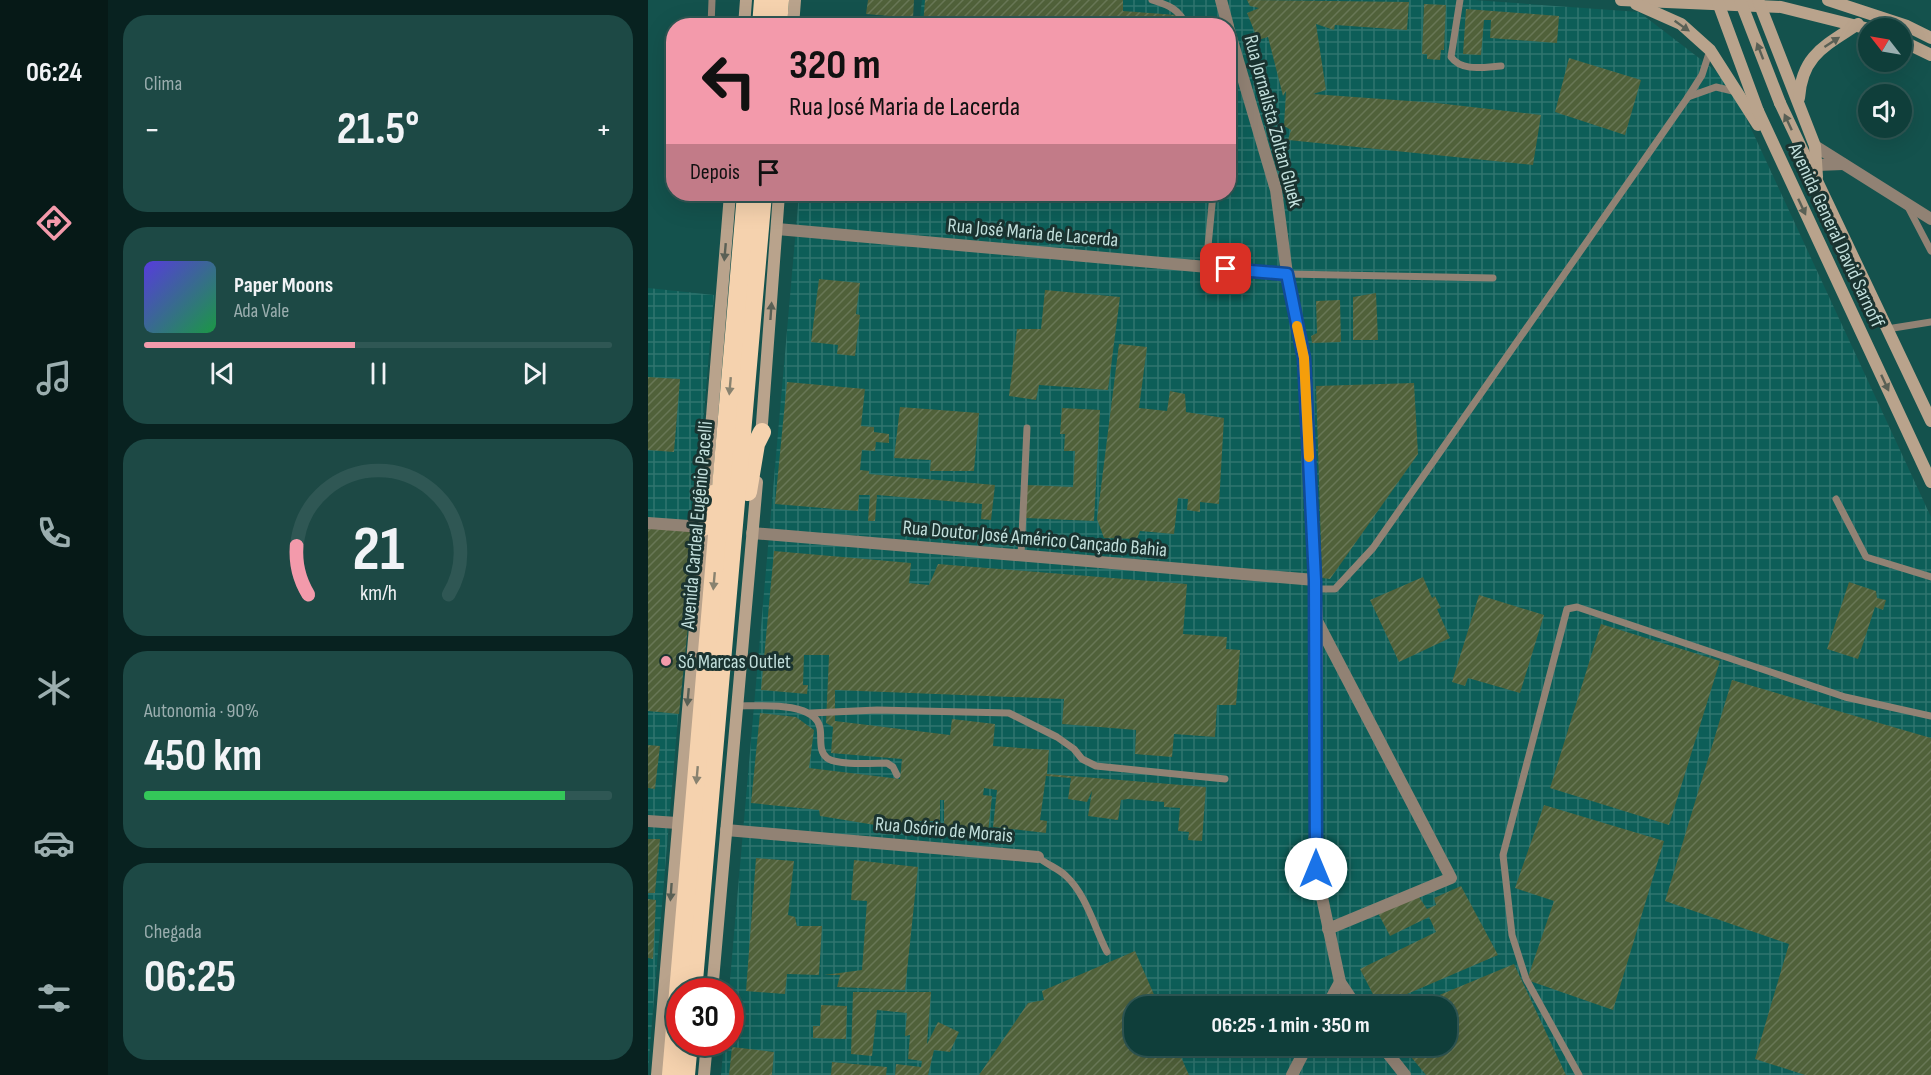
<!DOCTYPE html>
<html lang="pt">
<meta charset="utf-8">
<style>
:root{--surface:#0f3e3a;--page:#1d4945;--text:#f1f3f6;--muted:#9baeaf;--line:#2f5754;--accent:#f39aab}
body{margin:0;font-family:"Sofia Sans Condensed",sans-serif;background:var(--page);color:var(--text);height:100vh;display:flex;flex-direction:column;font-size:22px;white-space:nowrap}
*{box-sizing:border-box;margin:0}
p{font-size:20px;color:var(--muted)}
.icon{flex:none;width:33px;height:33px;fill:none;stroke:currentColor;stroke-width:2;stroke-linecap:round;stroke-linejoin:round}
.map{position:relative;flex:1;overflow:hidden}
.panel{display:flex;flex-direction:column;gap:15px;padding:15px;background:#082220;width:540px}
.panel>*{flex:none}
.hud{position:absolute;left:18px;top:18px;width:570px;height:183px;border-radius:24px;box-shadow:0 6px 24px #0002,0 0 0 2px var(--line);background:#f39aab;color:#111;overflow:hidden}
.needle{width:39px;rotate:301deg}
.buttons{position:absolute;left:1210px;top:18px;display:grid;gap:12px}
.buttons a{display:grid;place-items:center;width:54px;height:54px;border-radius:50%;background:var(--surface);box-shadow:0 6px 24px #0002,0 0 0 2px var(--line);font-size:30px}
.speed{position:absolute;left:18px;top:978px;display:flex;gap:12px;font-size:30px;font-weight:700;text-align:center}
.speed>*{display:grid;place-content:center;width:78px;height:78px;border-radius:50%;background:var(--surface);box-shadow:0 6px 24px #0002,0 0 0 2px var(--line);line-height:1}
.speed .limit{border:9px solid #d22;background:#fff;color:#111}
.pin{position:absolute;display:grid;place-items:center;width:51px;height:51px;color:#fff;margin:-26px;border-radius:12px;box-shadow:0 3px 9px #0006}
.me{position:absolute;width:66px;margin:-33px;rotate:0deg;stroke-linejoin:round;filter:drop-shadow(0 0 4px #0008)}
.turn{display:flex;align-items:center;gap:21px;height:126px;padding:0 24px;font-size:27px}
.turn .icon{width:78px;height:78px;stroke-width:2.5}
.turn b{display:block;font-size:42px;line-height:51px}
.then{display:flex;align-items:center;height:57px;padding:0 24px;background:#0003;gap:12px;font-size:22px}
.big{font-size:45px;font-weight:700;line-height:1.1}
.panel .widget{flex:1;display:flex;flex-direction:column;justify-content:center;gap:9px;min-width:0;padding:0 21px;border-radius:24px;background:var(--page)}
.panel .dial{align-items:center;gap:0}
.dial svg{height:156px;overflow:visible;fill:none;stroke:var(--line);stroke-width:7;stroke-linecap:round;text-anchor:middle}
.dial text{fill:var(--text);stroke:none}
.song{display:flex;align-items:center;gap:18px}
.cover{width:72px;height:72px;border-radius:9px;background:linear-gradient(135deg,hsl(250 70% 55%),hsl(140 70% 35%))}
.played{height:6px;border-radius:3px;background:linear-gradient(90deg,var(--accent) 45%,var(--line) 45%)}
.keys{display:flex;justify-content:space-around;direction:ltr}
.heat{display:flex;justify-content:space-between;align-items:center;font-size:33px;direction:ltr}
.charge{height:9px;border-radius:4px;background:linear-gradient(90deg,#34c759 90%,var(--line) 0)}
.trip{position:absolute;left:476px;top:996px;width:333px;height:60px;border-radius:24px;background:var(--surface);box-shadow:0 6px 24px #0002,0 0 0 2px var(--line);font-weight:700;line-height:60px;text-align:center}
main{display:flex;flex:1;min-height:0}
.menu{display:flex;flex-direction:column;width:108px;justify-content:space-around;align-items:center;background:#061917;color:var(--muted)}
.menu .icon{width:42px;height:42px}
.menu .active{color:var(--accent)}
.menu b{font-size:27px;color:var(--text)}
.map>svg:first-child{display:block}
.industrial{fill:url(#industrial-grid);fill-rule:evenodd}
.building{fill:url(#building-hatch)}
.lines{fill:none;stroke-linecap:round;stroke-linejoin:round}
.lane{stroke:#918274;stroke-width:7}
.street{stroke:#918274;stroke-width:12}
.secondary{stroke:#b9a38c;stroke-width:12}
.highway{stroke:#f5d2ae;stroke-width:18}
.secondary-bridge{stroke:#b9a38c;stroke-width:12}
.oneway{fill:#5a6055}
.oneway2{fill:#88826f}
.route-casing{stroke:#114b97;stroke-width:15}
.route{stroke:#1a73e8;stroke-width:10}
.slow{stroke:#f59e0b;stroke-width:10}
.poi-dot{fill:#f39aab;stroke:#1a3330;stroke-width:2}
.labels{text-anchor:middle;stroke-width:6;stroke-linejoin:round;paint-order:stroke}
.street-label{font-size:20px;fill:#c2dfdc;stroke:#1a3330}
.poi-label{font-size:20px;fill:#c2dfdc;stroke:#1a3330;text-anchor:start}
</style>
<main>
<nav class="menu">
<b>06:24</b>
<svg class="icon active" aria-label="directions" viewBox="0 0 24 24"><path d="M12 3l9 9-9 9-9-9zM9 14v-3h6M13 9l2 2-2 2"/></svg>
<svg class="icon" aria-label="music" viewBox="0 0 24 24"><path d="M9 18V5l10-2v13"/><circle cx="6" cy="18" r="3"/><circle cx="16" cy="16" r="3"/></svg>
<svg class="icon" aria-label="phone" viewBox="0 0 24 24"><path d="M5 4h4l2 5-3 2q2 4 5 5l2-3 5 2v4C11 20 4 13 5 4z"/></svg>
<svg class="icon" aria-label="climate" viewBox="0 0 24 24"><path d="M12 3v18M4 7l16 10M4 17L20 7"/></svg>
<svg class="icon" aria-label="car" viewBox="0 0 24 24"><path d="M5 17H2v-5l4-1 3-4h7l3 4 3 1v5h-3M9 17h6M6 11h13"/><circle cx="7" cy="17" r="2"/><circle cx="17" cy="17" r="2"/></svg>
<svg class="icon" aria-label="filters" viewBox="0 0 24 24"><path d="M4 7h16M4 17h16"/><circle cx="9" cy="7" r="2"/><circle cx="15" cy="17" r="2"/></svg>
</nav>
<section class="panel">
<div class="widget"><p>Clima</p>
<div class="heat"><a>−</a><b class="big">21.5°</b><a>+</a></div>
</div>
<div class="widget">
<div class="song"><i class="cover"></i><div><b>Paper Moons</b><p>Ada Vale</p></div></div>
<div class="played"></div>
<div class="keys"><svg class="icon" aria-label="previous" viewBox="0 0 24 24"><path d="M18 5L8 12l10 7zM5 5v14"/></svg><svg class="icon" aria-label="pause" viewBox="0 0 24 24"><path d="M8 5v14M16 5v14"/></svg><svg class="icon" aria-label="next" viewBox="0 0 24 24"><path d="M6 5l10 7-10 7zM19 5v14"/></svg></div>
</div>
<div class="widget dial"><svg viewBox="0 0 100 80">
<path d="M14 69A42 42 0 1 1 86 69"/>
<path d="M14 69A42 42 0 0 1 8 44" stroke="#f39aab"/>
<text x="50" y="56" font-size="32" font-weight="700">21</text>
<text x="50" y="72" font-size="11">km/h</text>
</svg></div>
<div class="widget"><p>Autonomia · 90%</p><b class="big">450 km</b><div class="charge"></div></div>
<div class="widget"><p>Chegada</p><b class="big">06:25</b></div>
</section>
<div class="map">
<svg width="1283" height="1075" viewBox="0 0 1283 1075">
<defs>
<pattern id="industrial-grid" width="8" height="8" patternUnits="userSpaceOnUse" patternTransform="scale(1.5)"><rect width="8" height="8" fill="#0d5e58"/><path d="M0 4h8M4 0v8" fill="none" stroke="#2f756f"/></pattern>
<pattern id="building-hatch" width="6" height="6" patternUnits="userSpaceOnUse" patternTransform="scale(1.5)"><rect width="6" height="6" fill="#50613a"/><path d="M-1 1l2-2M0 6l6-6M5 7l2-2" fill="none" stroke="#687756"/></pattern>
</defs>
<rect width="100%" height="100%" fill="#14524d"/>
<g class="industrial">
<path d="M 274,0 L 826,0 L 991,12 L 1081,81 L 1283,517 L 1283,1075 L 73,1075 L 76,1043 L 82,1042 L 81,991 L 151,194 L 580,194 L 580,26 L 271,25 ZM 486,1006 L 798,1006 L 798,1046 L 486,1046 Z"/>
<path d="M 166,19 L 265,25 L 165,26 Z"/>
<path d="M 0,288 L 66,295 L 0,1069 Z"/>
</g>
<g class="building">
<path d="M 220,0 L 266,0 L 265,18 L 218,14 Z"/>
<path d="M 277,0 L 475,0 L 475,11 L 528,15 L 528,26 L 428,26 L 353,20 L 353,26 L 275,26 Z"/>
<path d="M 599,0 L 761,2 L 759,30 L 687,25 L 686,30 L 668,24 L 678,90 L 665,94 L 789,103 L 893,115 L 885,165 L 640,140 L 643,130 L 636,126 L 638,91 L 635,96 L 620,37 L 610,40 L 599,13 L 611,8 L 602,6 Z"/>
<path d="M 776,4 L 798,5 L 796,50 L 793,50 L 792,60 L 779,59 L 779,54 L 774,54 Z"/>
<path d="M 818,9 L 911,16 L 909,43 L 842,38 L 843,20 L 836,20 L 833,55 L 815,54 Z"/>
<path d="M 235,18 L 268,21 L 267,26 L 235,26 Z"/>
<path d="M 921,58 L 993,80 L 977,135 L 907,112 Z"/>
<path d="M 171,279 L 212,283 L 208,314 L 212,315 L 207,356 L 189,354 L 190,345 L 163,342 Z"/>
<path d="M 397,290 L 472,297 L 460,390 L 391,385 L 388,400 L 361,396 L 369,329 L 393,329 Z"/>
<path d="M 728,293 L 730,340 L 705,340 L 705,297 Z"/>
<path d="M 692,300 L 693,342 L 664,343 L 663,336 L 669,333 L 668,301 Z"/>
<path d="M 471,344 L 499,347 L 491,408 L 519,411 L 522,391 L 537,394 L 538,412 L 576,418 L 571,504 L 552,502 L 552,512 L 539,510 L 540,499 L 530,498 L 526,534 L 492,531 L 489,539 L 456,538 L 449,519 Z"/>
<path d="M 0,377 L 32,379 L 26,452 L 0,450 Z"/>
<path d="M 139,382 L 217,389 L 213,426 L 226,427 L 226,432 L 241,434 L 241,443 L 228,442 L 227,451 L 214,450 L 212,470 L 221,471 L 221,474 L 347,485 L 343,520 L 333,519 L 334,504 L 229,495 L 227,521 L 220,521 L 222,495 L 211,495 L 210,511 L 127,504 Z"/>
<path d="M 766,383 L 770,454 L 682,579 L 674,578 L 668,386 Z"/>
<path d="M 252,407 L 331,413 L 326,471 L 282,471 L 283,460 L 246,458 Z"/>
<path d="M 414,408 L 452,410 L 446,521 L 376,518 L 378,485 L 425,487 L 427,451 L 416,451 L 417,434 L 412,434 Z"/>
<path d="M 0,523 L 50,528 L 31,714 L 0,711 Z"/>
<path d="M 126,551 L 263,563 L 261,583 L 281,585 L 290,564 L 539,584 L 535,634 L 579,637 L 578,649 L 592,650 L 588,705 L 569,705 L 567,737 L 526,734 L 524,757 L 487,754 L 488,730 L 414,724 L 416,699 L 187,690 L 187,721 L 302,735 L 304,719 L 347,724 L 345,746 L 401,750 L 399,774 L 558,787 L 554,841 L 540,840 L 541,832 L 530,831 L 532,808 L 516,807 L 516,802 L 480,799 L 473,800 L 470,820 L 440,816 L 444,791 L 439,802 L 420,799 L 423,778 L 398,776 L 392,820 L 399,821 L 398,833 L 345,827 L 349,790 L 336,788 L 335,795 L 344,796 L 340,833 L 296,830 L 296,800 L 292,800 L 292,821 L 264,821 L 258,830 L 172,816 L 171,810 L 103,803 L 112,713 L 148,717 L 166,730 L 161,768 L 252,779 L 254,759 L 183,753 L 185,727 L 178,723 L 181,655 L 156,655 L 155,685 L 160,685 L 159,694 L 113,690 Z"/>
<path d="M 775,577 L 784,598 L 787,596 L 793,608 L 789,609 L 802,638 L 751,662 L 722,600 Z"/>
<path d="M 1201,582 L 1228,591 L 1229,598 L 1238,600 L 1235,610 L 1227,607 L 1210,659 L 1179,649 Z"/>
<path d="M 831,595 L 896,615 L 872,693 L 820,678 L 817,686 L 804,682 Z"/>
<path d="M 953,624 L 1072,661 L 1021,825 L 902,788 Z"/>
<path d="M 1084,680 L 1283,738 L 1283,1075 L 1157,1075 L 1107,1059 L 1141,944 L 1017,901 Z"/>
<path d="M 0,745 L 12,746 L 7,789 L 0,788 Z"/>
<path d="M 896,805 L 1016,841 L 965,1010 L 879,980 L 906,901 L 867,888 Z"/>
<path d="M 0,839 L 12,839 L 7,893 L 0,893 Z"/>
<path d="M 108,858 L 146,861 L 140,915 L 147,917 L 149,926 L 174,926 L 171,975 L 139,974 L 137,994 L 98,991 Z"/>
<path d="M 206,860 L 270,867 L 257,990 L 189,987 L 192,975 L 176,975 L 214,970 L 219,901 L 203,900 Z"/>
<path d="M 813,886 L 850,955 L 731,1006 L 712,969 L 788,932 L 781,917 L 742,936 L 730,913 L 769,894 L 779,909 L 788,905 L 786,898 Z"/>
<path d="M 0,899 L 8,900 L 5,959 L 0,958 Z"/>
<path d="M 487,951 L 511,1006 L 486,1006 L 486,1046 L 528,1046 L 541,1075 L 331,1075 L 380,1003 L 396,1000 L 394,991 Z"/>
<path d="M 866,964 L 918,1075 L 778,1075 L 754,1046 L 798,1046 L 798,1006 L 765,1006 Z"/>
<path d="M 205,992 L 283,992 L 279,1044 L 290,1022 L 311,1032 L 302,1052 L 286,1050 L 280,1075 L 247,1075 L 248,1064 L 273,1067 L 274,1061 L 260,1059 L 262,1035 L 257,1036 L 259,1013 L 229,1010 L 224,1056 L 203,1054 Z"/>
<path d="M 173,1005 L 199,1006 L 198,1039 L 165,1038 L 165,1026 L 172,1026 Z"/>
<path d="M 84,1047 L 126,1052 L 124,1075 L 81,1075 Z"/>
<path d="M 184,1062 L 239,1067 L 238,1075 L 183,1075 Z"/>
</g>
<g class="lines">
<g class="lane">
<path d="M 504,0 C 520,5 532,9 538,26"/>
<path d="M 812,0 L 803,57 C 814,72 836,67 853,66"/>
<path d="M 63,26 L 64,0"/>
<path d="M 1040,97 L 1068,87 L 1089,92"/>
<path d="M 1260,207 L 1283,251"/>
<path d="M 558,267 L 565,194"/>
<path d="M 639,274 L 845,278"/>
<path d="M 1239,329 L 1283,322"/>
<path d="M 1188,499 L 1218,557 L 1283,577"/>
<path d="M 373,556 L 379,428"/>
<path d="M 667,589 L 687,589 L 725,548 L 1040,97 L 1054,75 L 1062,50"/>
<path d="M 89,706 C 112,706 167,701 172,728 C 174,738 170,751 179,758 C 189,766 226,763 239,763 L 245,767 L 249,775"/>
<path d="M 163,713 L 229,710 L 361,713 L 409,737 L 426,749 L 434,759 L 448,766 L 577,779"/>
<path d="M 390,857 C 399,865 410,868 418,876 C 438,894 447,929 459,952"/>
<path d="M 931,1075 L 878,979 L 864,935 L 855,855 L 919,609 L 929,607 L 1197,697 L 1283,716"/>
</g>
<g class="street">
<path d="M 573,0 L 580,26"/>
<path d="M 580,27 L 628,190 L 639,274 L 656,358 L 669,620 L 668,869 L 692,982 L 708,1006"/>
<path d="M 1167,146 L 1283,219"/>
<path d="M 1169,165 L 1195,164"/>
<path d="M 129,229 L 639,274"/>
<path d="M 0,523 L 55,527"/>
<path d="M 104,533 L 667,580"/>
<path d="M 669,621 L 803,878 L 680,929"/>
<path d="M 0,821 L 29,823"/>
<path d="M 78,830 L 390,857"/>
<path d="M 679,1006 L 692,982"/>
<path d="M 734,1046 L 757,1075"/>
<path d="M 644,1075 L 659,1046"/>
</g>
<g class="secondary">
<path d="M 973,0 L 1133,7 L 1221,29"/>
<path d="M 1110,0 L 1167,146 L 1169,177"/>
<path d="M 1180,0 L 1259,26 L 1283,38"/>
<path d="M 988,4 L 1033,24 L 1062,50 L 1110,125"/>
<path d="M 96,26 L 98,0"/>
<path d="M 145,26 L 147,0"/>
<path d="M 1254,41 L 1283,55"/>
<path d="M 1151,98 C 1154,55 1177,46 1210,24"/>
<path d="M 1132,103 L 1283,421"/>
<path d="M 1110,111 L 1283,482"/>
<path d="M 113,437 L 131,194"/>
<path d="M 57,503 L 82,194"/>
<path d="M 64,992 L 109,482"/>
<path d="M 9,1075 L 56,521"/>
<path d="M 56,1075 L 59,1042"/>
</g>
<g class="highway">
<path d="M 113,26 L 115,0"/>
<path d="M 130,26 L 132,0"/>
<path d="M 100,492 L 108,444 L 114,432"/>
<path d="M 55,527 L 65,494"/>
<path d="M 45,992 L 115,194"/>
<path d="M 23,1075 L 98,194"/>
<path d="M 38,1075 L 41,1042"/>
</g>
<g class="secondary-bridge">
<path d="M 1069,0 L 1110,111"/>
<path d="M 1092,0 L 1132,103"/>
</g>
</g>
<defs><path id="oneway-solid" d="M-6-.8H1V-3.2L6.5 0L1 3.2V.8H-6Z" transform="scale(1.5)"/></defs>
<g class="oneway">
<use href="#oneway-solid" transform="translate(1034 26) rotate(35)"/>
<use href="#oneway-solid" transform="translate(1184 42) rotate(-33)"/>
<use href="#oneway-solid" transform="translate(1112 51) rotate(-111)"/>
<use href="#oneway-solid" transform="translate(1140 122) rotate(-115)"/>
<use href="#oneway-solid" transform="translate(1154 207) rotate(65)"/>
<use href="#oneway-solid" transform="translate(77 252) rotate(95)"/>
<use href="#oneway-solid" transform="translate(123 311) rotate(-86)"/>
<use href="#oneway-solid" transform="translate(1237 383) rotate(65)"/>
<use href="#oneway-solid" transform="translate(40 697) rotate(95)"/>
<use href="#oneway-solid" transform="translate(23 892) rotate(94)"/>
</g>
<g class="oneway2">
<use href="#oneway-solid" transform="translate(82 386) rotate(95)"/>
<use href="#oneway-solid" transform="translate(66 581) rotate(95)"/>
<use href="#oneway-solid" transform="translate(49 775) rotate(95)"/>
</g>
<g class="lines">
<defs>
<path id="route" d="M 578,269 L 639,274 L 656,358 L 667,580 L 668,869"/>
</defs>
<use href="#route" class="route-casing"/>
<use href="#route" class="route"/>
<path class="slow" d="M 649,326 L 656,358 L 661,457"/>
</g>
<circle class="poi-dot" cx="18" cy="661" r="6"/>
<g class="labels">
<g class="street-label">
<text transform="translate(626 121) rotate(75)" y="7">Rua Jornalista Zoltan Gluek</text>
<text transform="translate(385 232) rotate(5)" y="7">Rua José Maria de Lacerda</text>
<text transform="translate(1189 235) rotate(65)" y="7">Avenida General David Sarnoff</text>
<text transform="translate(48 525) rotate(-85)" y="7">Avenida Cardeal Eugênio Pacelli</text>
<text transform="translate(387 538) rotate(5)" y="7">Rua Doutor José Américo Cançado Bahia</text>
<text transform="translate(296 829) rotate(5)" y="7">Rua Osório de Morais</text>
</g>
<g class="poi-label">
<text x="30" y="668">Só Marcas Outlet</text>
</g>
</g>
</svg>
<div class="buttons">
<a><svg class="needle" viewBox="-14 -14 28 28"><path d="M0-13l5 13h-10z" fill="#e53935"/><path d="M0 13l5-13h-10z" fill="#9baeaf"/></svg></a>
<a><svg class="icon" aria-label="sound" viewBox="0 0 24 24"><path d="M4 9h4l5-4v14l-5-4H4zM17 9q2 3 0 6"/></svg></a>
</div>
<div class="speed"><div class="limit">30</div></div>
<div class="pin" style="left:578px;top:269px;background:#d93025"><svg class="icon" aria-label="arrive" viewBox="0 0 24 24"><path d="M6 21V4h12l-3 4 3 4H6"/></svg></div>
<svg class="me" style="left:668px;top:869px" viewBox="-20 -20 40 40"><circle r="19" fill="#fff"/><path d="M0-13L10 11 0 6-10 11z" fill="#1a73e8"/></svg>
<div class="trip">06:25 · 1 min · 350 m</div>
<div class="hud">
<div class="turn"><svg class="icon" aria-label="left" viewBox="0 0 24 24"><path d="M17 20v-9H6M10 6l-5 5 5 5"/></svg><div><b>320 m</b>Rua José Maria de Lacerda</div></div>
<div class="then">Depois<svg class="icon" aria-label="arrive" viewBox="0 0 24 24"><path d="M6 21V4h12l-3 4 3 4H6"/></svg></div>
</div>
</div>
</main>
